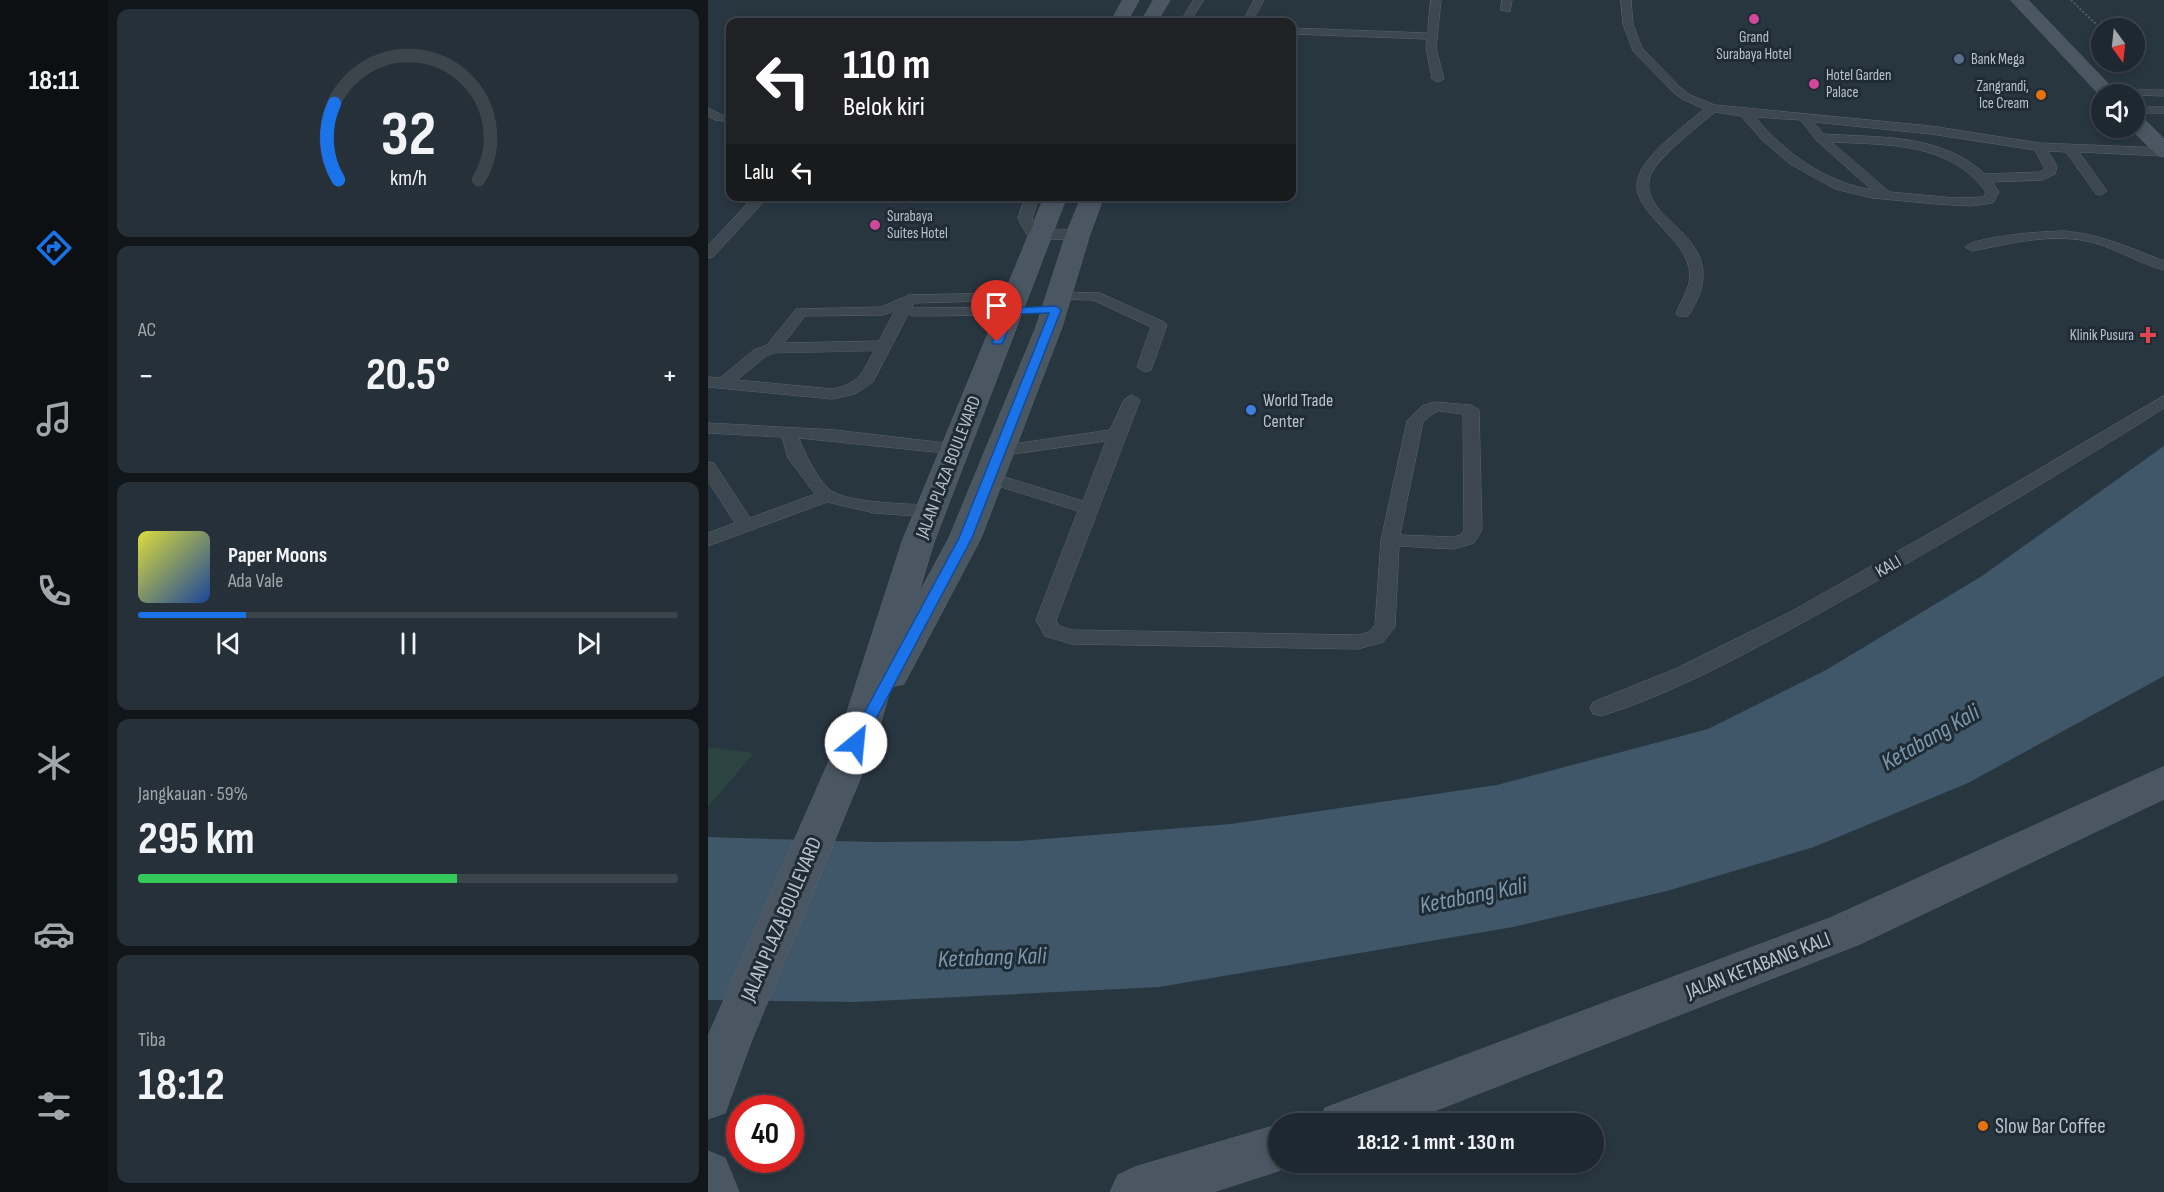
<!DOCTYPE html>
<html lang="id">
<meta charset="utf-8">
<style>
:root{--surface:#1e2830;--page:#263038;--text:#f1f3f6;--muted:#a1a6ab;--line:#3c444c;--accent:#1a73e8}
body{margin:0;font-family:"Sofia Sans Condensed",sans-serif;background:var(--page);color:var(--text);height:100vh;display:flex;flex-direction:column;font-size:22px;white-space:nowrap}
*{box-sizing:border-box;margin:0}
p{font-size:20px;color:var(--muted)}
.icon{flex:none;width:33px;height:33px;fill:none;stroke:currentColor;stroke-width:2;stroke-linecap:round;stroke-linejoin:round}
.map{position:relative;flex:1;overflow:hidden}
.side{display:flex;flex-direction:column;gap:9px;padding:9px;background:#10161a;width:600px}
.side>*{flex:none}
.top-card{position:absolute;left:18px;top:18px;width:570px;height:183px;border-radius:12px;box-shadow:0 3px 9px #0003,0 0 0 2px var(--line);background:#202124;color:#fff;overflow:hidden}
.needle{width:39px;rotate:165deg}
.tools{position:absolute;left:1383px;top:18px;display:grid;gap:12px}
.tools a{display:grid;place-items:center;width:54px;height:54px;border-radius:50%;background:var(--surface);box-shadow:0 3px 9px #0003,0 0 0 2px var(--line);font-size:30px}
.speed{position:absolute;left:18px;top:1095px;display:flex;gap:12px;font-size:30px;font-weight:700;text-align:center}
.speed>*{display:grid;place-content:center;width:78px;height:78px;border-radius:50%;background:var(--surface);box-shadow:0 3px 9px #0003,0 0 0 2px var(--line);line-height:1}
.speed .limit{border:9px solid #d22;background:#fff;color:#111}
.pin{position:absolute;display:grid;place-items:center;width:51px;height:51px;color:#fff;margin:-62px -26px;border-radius:50% 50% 50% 0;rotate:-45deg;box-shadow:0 0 6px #0007}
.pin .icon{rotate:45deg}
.me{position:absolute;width:66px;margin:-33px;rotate:28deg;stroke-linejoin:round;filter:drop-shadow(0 0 4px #0008)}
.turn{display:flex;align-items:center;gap:21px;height:126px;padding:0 18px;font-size:27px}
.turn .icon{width:78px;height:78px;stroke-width:2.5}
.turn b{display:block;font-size:42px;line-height:51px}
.then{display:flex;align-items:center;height:57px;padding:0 18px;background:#0003;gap:12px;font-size:22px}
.big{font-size:45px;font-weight:700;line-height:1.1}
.side .tile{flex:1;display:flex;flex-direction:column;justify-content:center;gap:9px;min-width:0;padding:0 21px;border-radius:12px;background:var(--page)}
.side .dial{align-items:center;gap:0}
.dial svg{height:156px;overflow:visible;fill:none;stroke:var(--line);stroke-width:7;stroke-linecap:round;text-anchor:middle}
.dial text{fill:var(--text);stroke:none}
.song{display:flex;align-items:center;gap:18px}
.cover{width:72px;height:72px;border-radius:9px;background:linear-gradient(135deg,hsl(60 70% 55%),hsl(220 70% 35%))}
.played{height:6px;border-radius:3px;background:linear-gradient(90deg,var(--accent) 20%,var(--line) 20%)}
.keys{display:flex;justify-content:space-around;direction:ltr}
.heat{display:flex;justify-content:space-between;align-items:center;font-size:33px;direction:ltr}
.charge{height:9px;border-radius:4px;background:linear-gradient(90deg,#34c759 59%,var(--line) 0)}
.trip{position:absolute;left:560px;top:1113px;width:336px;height:60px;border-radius:30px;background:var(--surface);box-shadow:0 3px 9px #0003,0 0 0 2px var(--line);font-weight:700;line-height:60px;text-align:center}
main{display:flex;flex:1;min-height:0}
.dock{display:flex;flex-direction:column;width:108px;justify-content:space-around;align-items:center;background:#0c1013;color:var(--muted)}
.dock .icon{width:42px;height:42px}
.dock .on{color:var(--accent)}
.dock b{font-size:27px;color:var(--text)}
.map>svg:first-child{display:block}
.green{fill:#2b4341}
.water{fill:#3f5768}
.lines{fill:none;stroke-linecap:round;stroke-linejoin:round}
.lane-casing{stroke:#5a656d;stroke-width:1}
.secondary-casing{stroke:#5a656d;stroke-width:1}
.path{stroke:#4a5f5e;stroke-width:2;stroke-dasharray:2 2;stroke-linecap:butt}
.lane{fill:#3c4750;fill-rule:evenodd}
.secondary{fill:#4a5763;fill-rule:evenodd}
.route{fill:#1a73e8;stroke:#114b97;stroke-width:1.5}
.hotel-dot{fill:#d1479c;stroke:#202c35;stroke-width:2}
.service-dot{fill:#5c6f8a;stroke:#202c35;stroke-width:2}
.food-dot{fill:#e8710a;stroke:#202c35;stroke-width:2}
.health-dot{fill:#e0444e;stroke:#202c35;stroke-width:2}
.shop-dot{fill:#3f7fe0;stroke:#202c35;stroke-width:2}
.labels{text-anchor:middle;stroke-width:6;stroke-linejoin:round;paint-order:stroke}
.far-poi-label{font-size:15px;fill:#b9c2ca;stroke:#202c35;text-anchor:start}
.poi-label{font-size:18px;fill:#b9c2ca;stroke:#202c35;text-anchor:start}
.street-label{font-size:18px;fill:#b9c2ca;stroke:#202c35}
.near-street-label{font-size:21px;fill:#b9c2ca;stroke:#202c35}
.near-poi-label{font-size:21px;fill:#b9c2ca;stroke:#202c35;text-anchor:start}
.near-water-label{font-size:24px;font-style:italic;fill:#7b97ab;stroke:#202c35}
</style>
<main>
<nav class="dock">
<b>18:11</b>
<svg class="icon on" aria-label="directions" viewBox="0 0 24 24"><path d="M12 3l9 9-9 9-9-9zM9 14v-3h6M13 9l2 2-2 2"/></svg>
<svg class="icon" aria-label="music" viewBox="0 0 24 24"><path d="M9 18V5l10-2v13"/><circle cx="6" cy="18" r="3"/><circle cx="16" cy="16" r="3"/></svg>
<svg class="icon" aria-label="phone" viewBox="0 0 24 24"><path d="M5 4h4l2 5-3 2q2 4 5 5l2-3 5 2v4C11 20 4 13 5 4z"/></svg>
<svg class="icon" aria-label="climate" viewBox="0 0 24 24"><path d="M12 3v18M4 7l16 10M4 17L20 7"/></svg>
<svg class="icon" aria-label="car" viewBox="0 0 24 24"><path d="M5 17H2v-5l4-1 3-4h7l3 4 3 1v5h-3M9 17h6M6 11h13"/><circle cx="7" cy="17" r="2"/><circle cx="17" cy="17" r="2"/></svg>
<svg class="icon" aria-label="filters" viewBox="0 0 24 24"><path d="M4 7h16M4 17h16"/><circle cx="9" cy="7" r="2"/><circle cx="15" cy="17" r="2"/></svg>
</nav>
<section class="side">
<div class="tile dial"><svg viewBox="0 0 100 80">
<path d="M14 69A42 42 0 1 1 86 69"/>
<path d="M14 69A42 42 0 0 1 12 30" stroke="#1a73e8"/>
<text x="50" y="56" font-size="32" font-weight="700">32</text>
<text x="50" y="72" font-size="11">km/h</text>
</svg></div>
<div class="tile"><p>AC</p>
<div class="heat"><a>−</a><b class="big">20.5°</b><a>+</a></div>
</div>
<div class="tile">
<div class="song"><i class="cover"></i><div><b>Paper Moons</b><p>Ada Vale</p></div></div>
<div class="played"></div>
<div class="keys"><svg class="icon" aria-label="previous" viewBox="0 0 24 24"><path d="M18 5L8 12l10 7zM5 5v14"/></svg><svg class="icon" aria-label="pause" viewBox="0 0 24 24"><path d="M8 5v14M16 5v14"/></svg><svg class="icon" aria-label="next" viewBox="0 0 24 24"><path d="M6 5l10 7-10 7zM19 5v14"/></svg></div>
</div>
<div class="tile"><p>Jangkauan · 59%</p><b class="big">295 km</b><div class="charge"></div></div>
<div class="tile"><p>Tiba</p><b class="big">18:12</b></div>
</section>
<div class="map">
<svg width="1456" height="1192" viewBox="0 0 1456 1192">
<rect width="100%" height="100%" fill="#283640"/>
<path class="green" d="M 0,747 L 46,753 L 0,807 Z"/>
<path class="water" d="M 1456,446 L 1456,676 L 1260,783 L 1106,847 L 959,891 L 805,927 L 451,987 L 147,1002 L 0,1000 L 0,837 L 165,842 L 311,841 L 523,824 L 789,785 L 1000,729 L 1118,670 L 1274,576 Z"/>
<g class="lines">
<defs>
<g id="lane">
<path d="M 486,0 L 496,0 L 484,18 L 536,19 L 546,0 L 556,0 L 545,20 L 548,22 L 440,22 L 437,20 L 442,17 L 474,18 Z"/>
<path d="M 723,0 L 733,0 L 728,48 L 736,79 L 730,82 L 724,79 L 718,48 L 719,39 L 584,34 L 584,28 L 719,33 Z"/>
<path d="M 794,0 L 804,0 L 802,12 L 793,10 Z"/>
<path d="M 913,0 L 923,0 L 925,24 L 934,48 L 973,88 L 982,95 L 1007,105 L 1223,126 L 1331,143 L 1456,148 L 1456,156 L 1371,152 L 1399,191 L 1393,195 L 1388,194 L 1358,152 L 1340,151 L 1349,166 L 1347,174 L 1335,180 L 1284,182 L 1291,192 L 1285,203 L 1263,206 L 1229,204 L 1164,198 L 1127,189 L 1082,164 L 1055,141 L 1033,116 L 1007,112 C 991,126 948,158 942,177 C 928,224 1033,236 980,316 L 970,316 L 968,313 C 973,301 982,288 982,275 C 981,237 920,212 930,178 C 936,154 978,125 996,109 L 974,99 L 965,92 L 925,51 L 915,24 ZM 1047,117 L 1093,120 L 1108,140 L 1164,190 C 1117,182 1077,153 1047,117 ZM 1106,122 L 1223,134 L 1327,150 L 1337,169 L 1332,172 L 1277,174 C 1232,133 1172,138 1116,134 ZM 1124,142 C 1181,145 1241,142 1278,192 L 1276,197 L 1246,198 L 1182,192 Z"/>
<path d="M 1399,90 L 1456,90 L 1456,96 L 1394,94 L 1395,91 Z"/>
<rect x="1426" y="107" width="30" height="6"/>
<path d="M 0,108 L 14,115 L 22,116 L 22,122 L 7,120 L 0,116 Z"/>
<path d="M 47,196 L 61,196 L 5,257 L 0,258 L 0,246 Z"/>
<path d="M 318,196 L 331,196 L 324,219 L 330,230 L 370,230 L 377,234 C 368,243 333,239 320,236 L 310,219 Z"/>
<path d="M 1356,231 C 1393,234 1422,248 1456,261 L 1456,270 C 1432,264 1411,250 1387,243 C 1347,232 1304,243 1264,251 L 1257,247 C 1268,236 1338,231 1356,231 Z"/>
<path d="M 352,292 L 392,293 L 456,322 L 459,325 L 443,370 L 437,372 L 429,367 L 443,327 L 385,300 L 347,299 L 345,296 L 347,293 Z"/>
<path d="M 308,293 L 313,294 L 315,297 L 313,300 L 206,303 L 204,308 L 302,307 L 309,311 L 302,315 L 206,316 L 200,314 L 165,382 L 147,394 L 124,399 L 0,387 L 0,377 L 12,378 L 46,350 L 59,345 L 88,309 L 173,307 L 201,295 ZM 187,311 L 171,341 L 76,343 L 97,316 L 175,315 ZM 166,351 C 154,373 151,384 124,389 L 29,380 L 58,356 L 66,353 Z"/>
<path d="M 424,395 L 432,400 L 348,620 L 351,626 L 364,630 L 650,635 L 661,632 L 667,625 L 673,540 L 699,421 L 714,406 L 726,402 L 763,405 L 771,410 L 774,530 L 766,543 L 746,549 L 691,546 L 687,627 L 675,642 L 650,649 L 364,644 L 337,636 L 328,620 L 370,511 L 274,481 L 271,477 L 274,473 L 280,472 L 375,501 L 398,441 L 291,456 L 285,455 L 282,451 L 285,447 L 291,446 L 402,430 L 416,400 ZM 732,411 L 755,414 L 756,530 L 752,535 L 745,537 L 692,535 L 715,422 L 726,413 Z"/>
<path d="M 1456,396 L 1456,408 L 1431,424 C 1328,488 1224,550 1119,609 C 1048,648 970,692 893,716 L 885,714 L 882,708 L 885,702 L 967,669 L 1084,611 L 1231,528 Z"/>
<path d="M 0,423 L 127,430 L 246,444 L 252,445 L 255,449 L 252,453 L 246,454 L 91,438 C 95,451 113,486 125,492 C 146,503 198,504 222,505 L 228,507 L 231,511 L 228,515 L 222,517 L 166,513 L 119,502 L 0,546 L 0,533 L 27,523 L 0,481 L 0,462 L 6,463 L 42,518 L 107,494 L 80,458 L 74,437 L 0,433 Z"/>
</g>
<g id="secondary">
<path d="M 415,0 L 431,0 L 419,22 L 403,22 Z"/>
<path d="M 446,0 L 462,0 L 449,22 L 433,22 Z"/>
<path d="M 1303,0 L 1320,0 L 1410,94 L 1394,94 L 1394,97 Z"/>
<path d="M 1426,114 L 1433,116 L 1456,139 L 1456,157 L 1449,155 L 1422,128 L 1426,128 Z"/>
<path d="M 337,196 L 359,196 L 226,542 L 210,595 L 241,538 L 328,327 L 358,234 L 374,196 L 396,196 L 382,234 L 354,327 L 273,538 L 196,684 L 183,687 L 167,743 L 43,1042 L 17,1113 L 0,1119 L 0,1036 L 129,743 L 194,542 Z"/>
<path d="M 1456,767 L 1456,799 L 1152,944 L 693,1124 L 610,1124 L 617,1108 L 1122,918 Z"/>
<path d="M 570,1125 L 570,1162 L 588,1162 L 570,1171 L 505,1192 L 402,1192 L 410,1175 L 427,1167 Z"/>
<path d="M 0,1151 L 17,1158 L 31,1192 L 0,1192 Z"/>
</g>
</defs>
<use href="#lane" class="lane-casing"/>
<use href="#secondary" class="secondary-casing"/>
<g class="path">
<path d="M 1363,0 L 1394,30"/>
<path d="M 1426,41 L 1439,46"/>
</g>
<use href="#lane" class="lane"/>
<use href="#secondary" class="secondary"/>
</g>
<path class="route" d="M 348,306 L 353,310 L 264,538 L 153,747 L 142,747 L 140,743 L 251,538 L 341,313 L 306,314 L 295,342 L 293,344 L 286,344 L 284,342 L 297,311 L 302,308 Z"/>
<g class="hotel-dot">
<circle cx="1046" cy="19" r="6"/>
<circle cx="1106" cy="84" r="6"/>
<circle cx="167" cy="225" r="6"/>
</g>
<circle class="service-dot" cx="1251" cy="59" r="6"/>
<g class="food-dot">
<circle cx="1333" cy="95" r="6"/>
<circle cx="1275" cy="1126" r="6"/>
</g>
<path class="health-dot" d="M1437 326h6v6h6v6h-6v6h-6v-6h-6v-6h6z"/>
<circle class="shop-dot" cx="543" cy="410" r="6"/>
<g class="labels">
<g class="far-poi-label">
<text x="1046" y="42" text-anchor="middle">Grand<tspan x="1046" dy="17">Surabaya Hotel</tspan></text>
<text x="1263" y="64">Bank Mega</text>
<text x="1118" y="80">Hotel Garden<tspan x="1118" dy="17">Palace</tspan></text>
<text x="1321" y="91" text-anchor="end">Zangrandi,<tspan x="1321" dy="17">Ice Cream</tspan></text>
<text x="179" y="221">Surabaya<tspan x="179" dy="17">Suites Hotel</tspan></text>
<text x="1426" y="340" text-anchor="end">Klinik Pusura</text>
</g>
<g class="poi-label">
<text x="555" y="406">World Trade<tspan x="555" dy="21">Center</tspan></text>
</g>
<g class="street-label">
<text transform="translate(240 467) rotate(-69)" y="6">JALAN PLAZA BOULEVARD</text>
<text transform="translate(1180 566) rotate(-30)" y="6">KALI</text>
</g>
<g class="near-street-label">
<text transform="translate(73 919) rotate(-67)" y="7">JALAN PLAZA BOULEVARD</text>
<text transform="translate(1050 965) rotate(-21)" y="7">JALAN KETABANG KALI</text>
</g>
<g class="near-poi-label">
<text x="1287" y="1133">Slow Bar Coffee</text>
</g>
<g class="near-water-label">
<text transform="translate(1222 737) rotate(-30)" y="8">Ketabang Kali</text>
<text transform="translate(765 895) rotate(-11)" y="8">Ketabang Kali</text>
<text transform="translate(284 957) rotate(-2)" y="8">Ketabang Kali</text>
</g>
</g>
</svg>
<div class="tools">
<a><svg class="needle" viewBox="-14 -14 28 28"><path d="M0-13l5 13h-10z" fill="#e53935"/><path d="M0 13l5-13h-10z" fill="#a1a6ab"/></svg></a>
<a><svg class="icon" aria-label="sound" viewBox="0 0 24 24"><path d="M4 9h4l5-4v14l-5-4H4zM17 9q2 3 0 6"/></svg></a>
</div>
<div class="speed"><div class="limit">40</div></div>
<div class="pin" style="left:289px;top:342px;background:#d93025"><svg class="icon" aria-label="arrive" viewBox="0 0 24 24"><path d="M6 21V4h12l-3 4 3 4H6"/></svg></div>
<svg class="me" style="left:148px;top:743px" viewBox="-20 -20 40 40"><circle r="19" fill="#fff"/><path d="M0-13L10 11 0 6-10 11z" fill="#1a73e8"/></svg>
<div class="trip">18:12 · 1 mnt · 130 m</div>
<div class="top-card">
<div class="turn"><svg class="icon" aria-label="left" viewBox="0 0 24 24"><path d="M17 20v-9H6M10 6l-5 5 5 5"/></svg><div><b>110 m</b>Belok kiri</div></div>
<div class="then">Lalu<svg class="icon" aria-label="left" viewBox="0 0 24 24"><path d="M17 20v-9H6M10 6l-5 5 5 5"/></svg></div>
</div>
</div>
</main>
